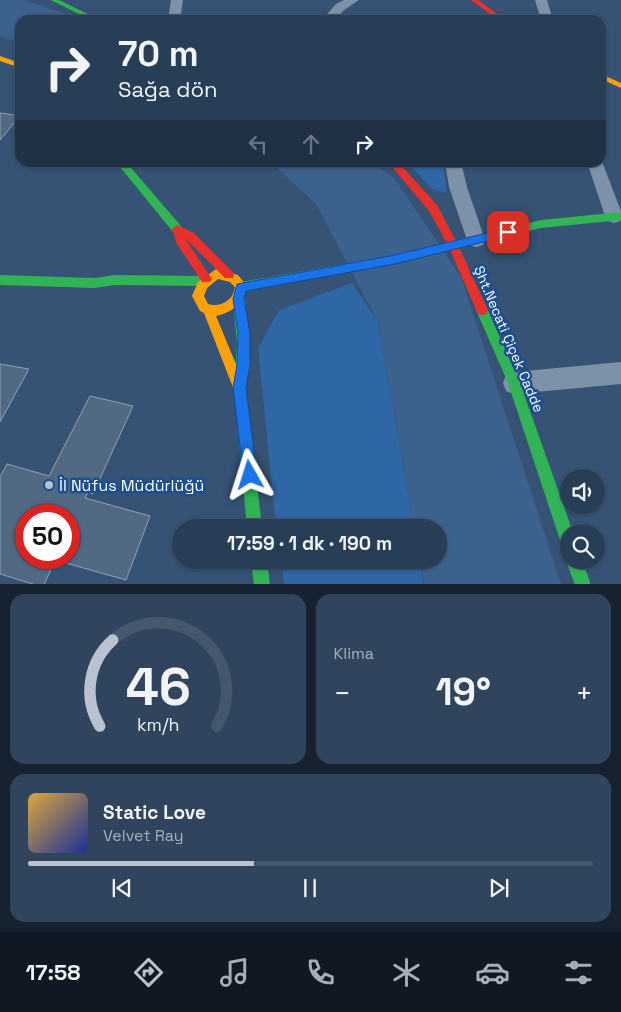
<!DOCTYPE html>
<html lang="tr">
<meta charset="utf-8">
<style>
:root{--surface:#283e57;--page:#30455d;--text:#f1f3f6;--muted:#a5aeba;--line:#44576d;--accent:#b9c2ce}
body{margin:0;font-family:"Space Grotesk",sans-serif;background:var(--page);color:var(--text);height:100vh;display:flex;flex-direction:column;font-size:19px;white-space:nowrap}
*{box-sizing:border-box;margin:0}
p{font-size:16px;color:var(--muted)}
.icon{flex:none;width:28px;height:28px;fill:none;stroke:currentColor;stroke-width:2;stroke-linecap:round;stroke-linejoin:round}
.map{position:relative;height:584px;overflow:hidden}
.drawer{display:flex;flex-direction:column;gap:10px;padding:10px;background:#162230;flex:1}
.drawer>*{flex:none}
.banner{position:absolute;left:15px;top:15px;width:591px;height:152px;border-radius:15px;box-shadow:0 1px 4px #0004,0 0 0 1px var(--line);background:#283e57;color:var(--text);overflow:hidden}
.tools{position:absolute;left:560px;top:469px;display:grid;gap:10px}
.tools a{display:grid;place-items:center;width:45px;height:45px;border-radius:50%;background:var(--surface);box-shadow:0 1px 4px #0004,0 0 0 1px var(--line);font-size:25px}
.speed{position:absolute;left:15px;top:504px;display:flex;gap:10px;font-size:25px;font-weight:700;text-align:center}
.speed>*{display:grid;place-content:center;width:65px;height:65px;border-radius:50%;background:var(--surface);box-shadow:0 1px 4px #0004,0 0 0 1px var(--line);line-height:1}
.speed .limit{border:8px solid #d22;background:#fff;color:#111}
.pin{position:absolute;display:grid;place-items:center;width:42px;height:42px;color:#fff;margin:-21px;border-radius:10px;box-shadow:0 2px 8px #0006}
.me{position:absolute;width:55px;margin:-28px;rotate:354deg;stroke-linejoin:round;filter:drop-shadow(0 0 4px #0008)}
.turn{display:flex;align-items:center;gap:18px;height:105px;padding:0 20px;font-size:22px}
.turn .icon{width:65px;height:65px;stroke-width:2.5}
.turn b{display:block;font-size:35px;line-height:42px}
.lanes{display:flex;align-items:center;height:48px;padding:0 20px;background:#0003;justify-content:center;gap:25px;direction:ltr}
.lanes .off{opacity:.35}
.big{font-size:38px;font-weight:700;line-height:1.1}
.drawer .widget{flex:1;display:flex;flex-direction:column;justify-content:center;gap:8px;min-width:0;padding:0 18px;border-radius:15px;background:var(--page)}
.drawer .dial{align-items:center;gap:0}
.dial svg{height:130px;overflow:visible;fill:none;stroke:var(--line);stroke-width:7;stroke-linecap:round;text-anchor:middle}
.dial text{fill:var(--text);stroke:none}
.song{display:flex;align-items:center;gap:15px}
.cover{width:60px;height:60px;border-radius:8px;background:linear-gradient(135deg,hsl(40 70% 55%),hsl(230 70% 35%))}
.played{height:5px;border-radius:2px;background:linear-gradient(90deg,var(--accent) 40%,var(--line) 40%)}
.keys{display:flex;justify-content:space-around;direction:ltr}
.heat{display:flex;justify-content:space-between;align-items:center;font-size:28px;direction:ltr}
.drawer .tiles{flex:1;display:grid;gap:10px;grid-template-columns:1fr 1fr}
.widget:last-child{grid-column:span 2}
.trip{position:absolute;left:172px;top:519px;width:275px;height:50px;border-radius:25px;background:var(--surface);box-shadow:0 1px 4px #0004,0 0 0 1px var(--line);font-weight:700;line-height:50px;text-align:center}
.menu{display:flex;height:80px;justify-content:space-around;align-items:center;background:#101923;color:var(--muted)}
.menu .icon{width:35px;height:35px}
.menu .current{color:var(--accent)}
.menu b{font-size:22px;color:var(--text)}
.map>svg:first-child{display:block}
.green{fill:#2f66a5}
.water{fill:#3b618d}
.building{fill:#526984;stroke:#92a2b6;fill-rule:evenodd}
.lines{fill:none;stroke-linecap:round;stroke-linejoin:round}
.street{fill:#7d92a8;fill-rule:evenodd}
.fast{fill:#30b455;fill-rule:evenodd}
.slow{fill:#ff9f0a;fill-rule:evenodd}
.jam{fill:#e5322d;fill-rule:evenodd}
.route{fill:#1a73e8;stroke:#114b97}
.poi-dot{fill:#b9c2ce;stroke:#1b4f8f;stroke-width:2}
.labels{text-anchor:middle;stroke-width:5;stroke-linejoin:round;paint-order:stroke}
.street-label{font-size:14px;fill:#fff;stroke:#1b4f8f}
.near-poi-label{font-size:16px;fill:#fff;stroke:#1b4f8f;text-anchor:start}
</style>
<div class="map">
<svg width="621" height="585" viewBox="0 0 621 585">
<rect width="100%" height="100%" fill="#365274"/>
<g class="green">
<path d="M 408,163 L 443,163 L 447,193 L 432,189 Z"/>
<path d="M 352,283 L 378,322 L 414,527 L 276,527 L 258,348 L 279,310 Z"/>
<path d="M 281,560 L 419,560 L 423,584 L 284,584 Z"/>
</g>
<g class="water">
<path d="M 0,0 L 24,0 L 85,20 L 20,20 L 20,43 L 0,36 Z"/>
<path d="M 272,163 L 373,163 L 394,178 L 461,277 L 561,584 L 424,584 L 419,560 L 439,560 L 439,528 L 414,527 L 378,322 L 316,204 Z"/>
</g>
<g class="building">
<path d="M 0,113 L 20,116 L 0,140 Z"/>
<path d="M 0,364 L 29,369 L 0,422 Z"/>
<path d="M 90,396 L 133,406 L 93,494 L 88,492 L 85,498 L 150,516 L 126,580 L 55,560 L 44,585 L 36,585 L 0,574 L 0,477 L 7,464 L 49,476 ZM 26,515 L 69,515 L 69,558 L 26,558 Z"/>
</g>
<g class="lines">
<g class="street">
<path d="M 171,0 L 183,0 L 180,20 L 168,20 Z"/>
<path d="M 344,0 L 359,0 L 344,10 L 335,20 L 322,20 L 336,4 Z"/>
<path d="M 535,0 L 547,0 L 553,20 L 541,20 Z"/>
<path d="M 601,159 L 621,211 L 620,221 L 614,223 L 608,221 L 605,216 L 587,162 L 601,162 Z"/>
<path d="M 445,162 L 461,162 L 467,187 L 485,240 L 483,245 L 476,247 L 469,245 L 467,240 L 449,187 Z"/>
<path d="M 621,362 L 621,384 L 514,394 L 506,391 L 503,383 L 506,375 L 514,372 Z"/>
</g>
<g class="fast">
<path d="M 51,0 L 59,0 L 100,20 L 91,20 Z"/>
<path d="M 116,162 L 126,162 L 181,226 L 182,229 L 181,232 L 173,232 Z"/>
<path d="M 621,212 L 621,220 L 541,228 L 395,263 L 241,292 L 237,290 L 235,287 L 237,284 L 241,282 L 395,255 L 541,220 Z"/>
<path d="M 0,275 L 95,278 L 114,275 L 203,276 L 207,278 L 209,281 L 207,284 L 203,286 L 114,285 L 95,288 L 0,285 Z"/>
<path d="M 239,294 L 243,296 L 245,299 L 249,343 L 246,387 L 262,528 L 247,528 L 234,387 L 237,343 L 233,299 L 235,296 Z"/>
<path d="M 482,305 L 486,306 L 520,383 L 573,532 L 569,532 L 569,551 L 564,548 L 561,543 L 508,383 L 476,310 L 478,306 Z"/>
<path d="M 569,554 L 569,560 L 582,560 L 591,585 L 575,585 L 566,560 Z"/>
<path d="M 251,560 L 267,560 L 270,585 L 254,585 Z"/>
</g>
<g class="slow">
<path d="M 0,56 L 20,63 L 20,68 L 0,61 Z"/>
<path d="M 601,74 L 621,83 L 621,88 L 601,79 Z"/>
<path d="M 216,269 L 238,275 L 246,285 C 245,303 233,312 216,316 L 245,386 L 244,390 L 239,392 L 234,390 L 204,313 L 200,311 L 192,296 L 198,282 ZM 218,279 L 230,282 L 235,287 C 234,300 220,308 208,304 L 204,296 L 207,288 Z"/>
</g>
<g class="jam">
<path d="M 471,0 L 478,0 L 506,20 L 498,20 Z"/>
<path d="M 388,162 L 398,162 L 437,205 L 458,245 L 488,310 L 486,314 L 482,315 L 478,314 L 448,245 L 429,211 Z"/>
<path d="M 177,225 L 194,233 L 233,272 L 234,275 L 233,278 L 225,278 L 185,238 L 212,279 L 210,282 L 202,282 L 177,244 L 172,229 Z"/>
</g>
</g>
<path class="route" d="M 508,228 L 512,229 L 514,232 L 512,235 L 395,264 L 246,291 L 244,299 L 250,333 L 250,365 L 246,388 L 257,475 L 255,480 L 250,482 L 244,480 L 233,388 L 237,365 L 238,333 L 233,299 L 237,284 L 395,255 Z"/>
<circle class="poi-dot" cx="49" cy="485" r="5"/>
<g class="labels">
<g class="street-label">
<text transform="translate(509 339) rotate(67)" y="5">Şht.Necati Çiçek Cadde</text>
</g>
<g class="near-poi-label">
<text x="59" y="491">İl Nüfus Müdürlüğü</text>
</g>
</g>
</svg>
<div class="tools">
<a><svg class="icon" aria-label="sound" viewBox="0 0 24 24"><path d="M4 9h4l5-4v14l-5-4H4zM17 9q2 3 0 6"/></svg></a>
<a><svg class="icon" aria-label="search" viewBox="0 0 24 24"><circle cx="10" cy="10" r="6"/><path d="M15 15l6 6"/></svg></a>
</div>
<div class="speed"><div class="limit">50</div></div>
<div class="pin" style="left:508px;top:232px;background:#d93025"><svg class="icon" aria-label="arrive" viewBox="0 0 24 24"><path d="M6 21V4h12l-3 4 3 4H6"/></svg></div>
<svg class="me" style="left:250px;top:475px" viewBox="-20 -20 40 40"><path d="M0-17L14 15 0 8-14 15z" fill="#1a73e8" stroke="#fff" stroke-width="4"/></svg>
<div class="trip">17:59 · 1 dk · 190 m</div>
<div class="banner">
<div class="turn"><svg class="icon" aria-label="right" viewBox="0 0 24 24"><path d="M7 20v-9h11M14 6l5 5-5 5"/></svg><div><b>70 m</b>Sağa dön</div></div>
<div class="lanes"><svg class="icon off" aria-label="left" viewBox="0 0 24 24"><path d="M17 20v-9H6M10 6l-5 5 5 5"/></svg><svg class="icon off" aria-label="ahead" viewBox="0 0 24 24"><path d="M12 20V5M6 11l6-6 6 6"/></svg><svg class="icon" aria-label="right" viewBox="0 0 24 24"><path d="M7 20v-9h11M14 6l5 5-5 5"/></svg></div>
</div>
</div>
<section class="drawer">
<div class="tiles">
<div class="widget dial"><svg viewBox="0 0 100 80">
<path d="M14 69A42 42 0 1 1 86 69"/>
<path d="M14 69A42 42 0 0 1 22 16" stroke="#b9c2ce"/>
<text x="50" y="56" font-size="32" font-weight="700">46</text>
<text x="50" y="72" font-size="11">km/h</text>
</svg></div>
<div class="widget"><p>Klima</p>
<div class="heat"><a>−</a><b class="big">19°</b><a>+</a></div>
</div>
<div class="widget">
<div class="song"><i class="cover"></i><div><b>Static Love</b><p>Velvet Ray</p></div></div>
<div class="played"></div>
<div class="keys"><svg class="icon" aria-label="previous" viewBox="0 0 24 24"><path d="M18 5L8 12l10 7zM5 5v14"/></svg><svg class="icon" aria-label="pause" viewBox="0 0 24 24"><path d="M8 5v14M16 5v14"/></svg><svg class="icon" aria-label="next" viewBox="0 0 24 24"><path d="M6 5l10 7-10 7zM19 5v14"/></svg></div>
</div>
</div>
</section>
<nav class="menu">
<b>17:58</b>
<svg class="icon current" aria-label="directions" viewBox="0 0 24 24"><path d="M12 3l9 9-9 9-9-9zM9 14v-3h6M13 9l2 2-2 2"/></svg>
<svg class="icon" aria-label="music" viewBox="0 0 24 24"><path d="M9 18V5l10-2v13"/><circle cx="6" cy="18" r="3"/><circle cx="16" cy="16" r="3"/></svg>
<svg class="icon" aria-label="phone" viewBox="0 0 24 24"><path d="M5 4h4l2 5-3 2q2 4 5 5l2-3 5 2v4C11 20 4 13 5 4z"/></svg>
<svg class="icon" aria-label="climate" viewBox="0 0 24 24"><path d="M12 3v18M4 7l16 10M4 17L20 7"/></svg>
<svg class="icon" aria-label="car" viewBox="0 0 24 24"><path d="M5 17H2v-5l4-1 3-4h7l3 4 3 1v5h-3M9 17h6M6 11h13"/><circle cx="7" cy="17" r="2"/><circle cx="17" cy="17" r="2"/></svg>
<svg class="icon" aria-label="filters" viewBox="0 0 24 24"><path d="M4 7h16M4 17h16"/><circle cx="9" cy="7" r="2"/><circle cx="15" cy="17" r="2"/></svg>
</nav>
